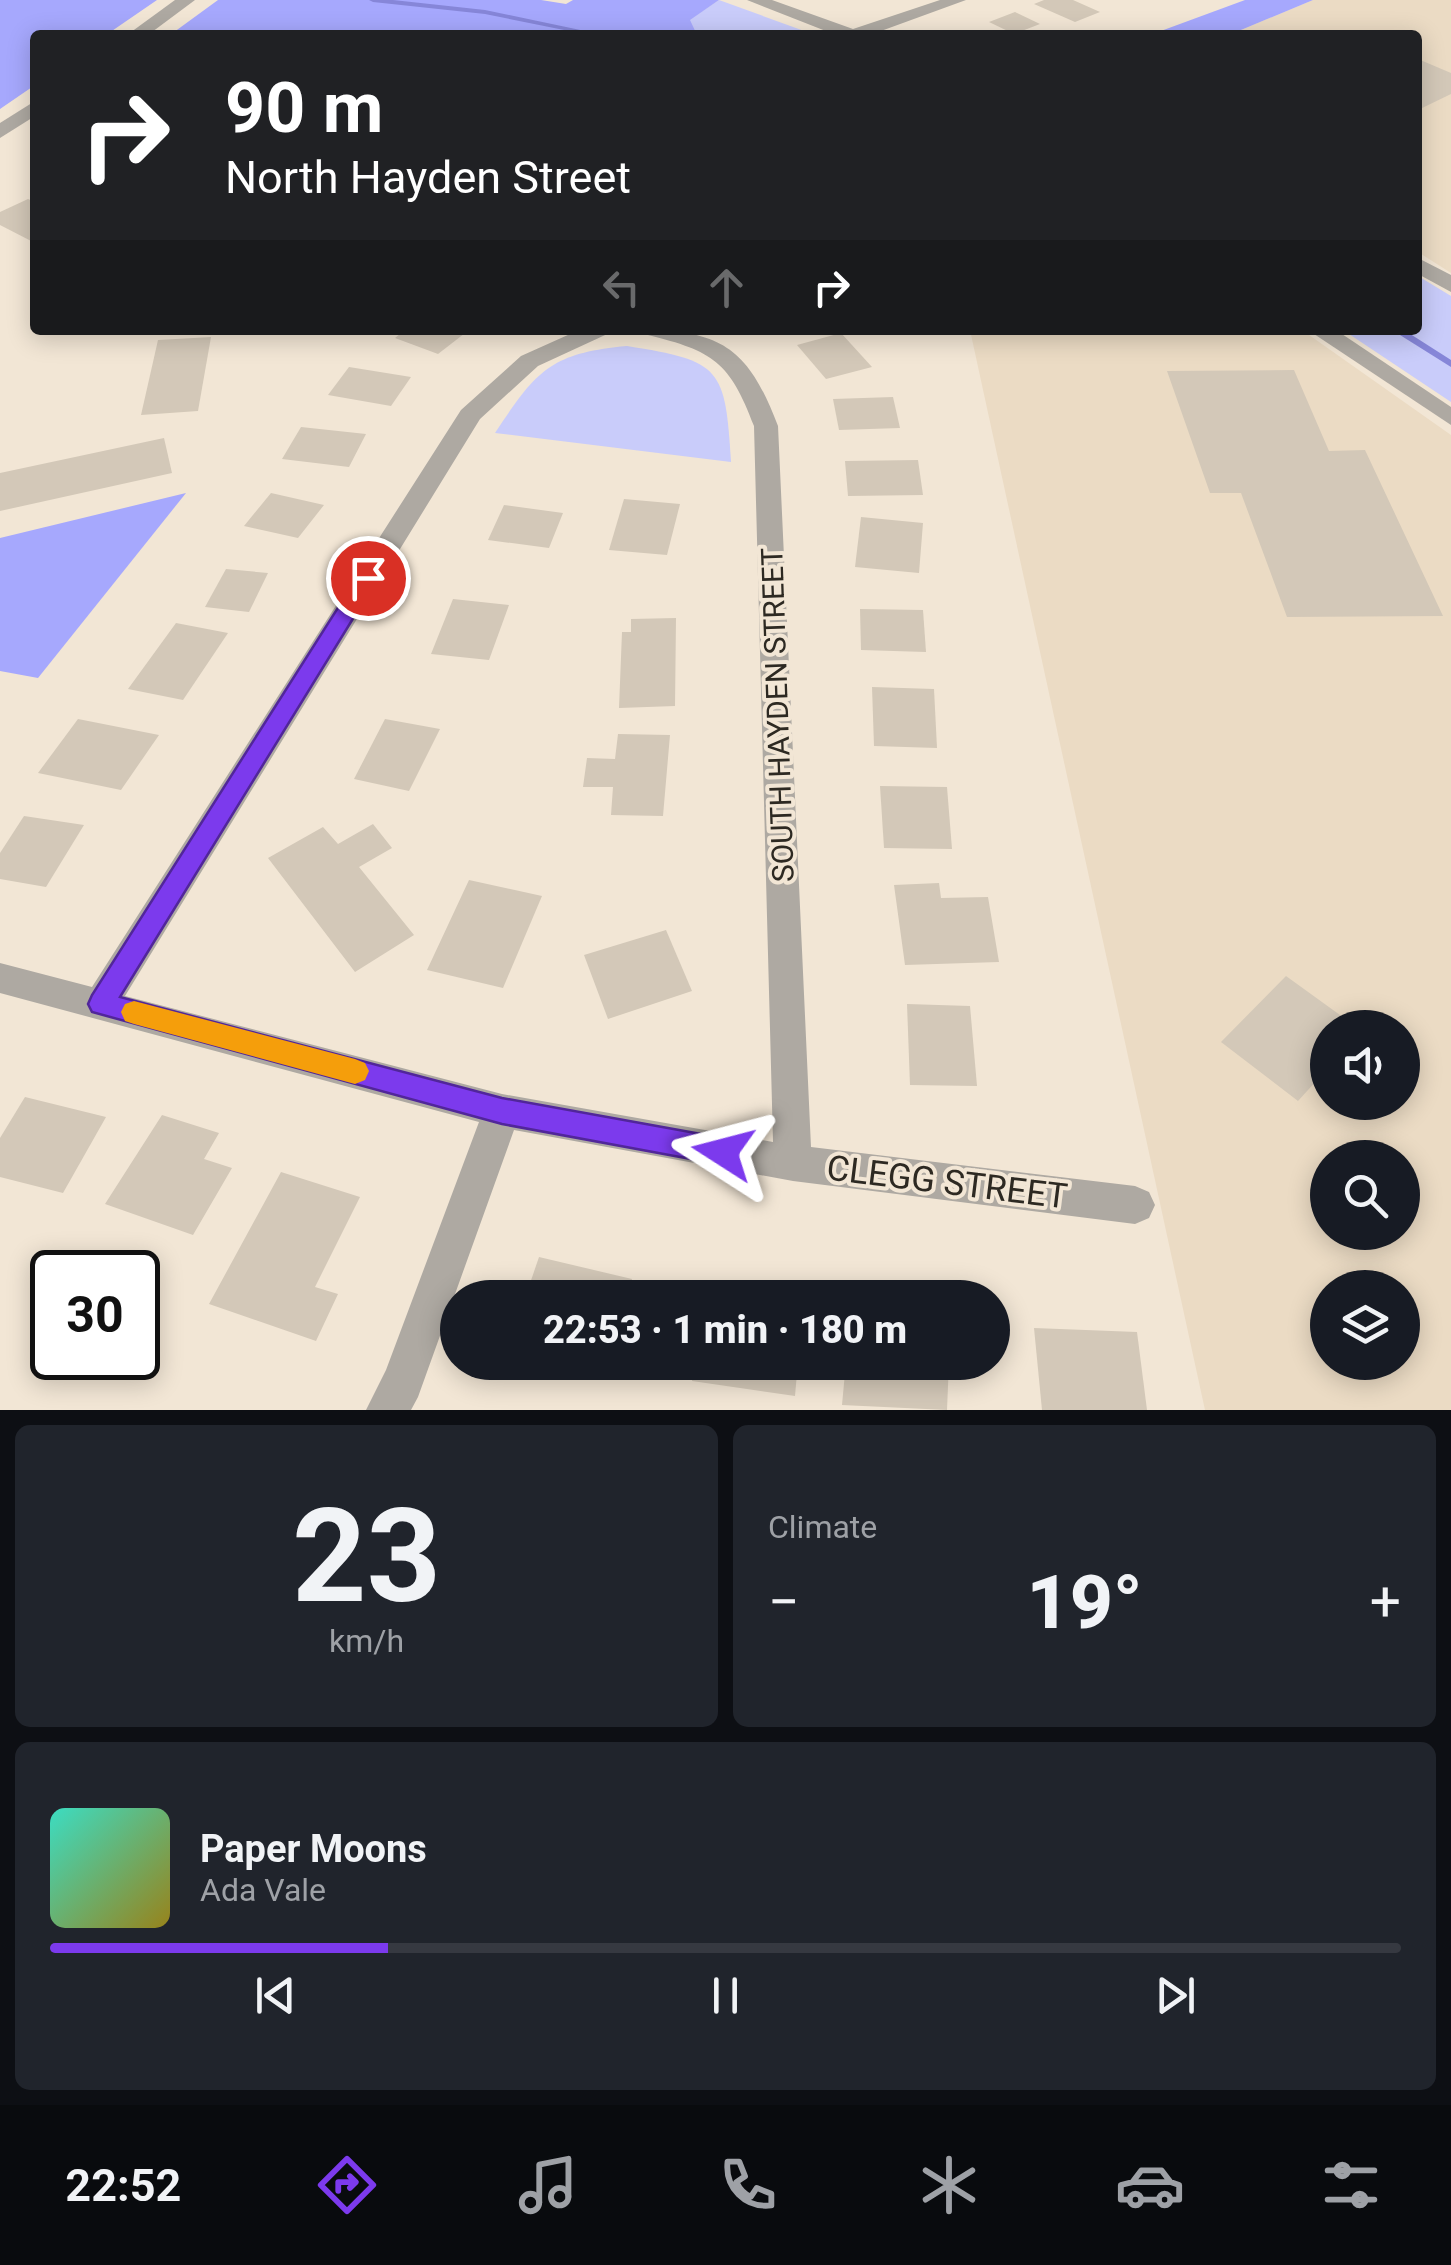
<!DOCTYPE html>
<meta charset="utf-8">
<style>
:root{--surface:#171b24;--page:#20242c;--text:#f1f3f6;--muted:#9ea1a6;--line:#363941;--accent:#7c3aed}
body{margin:0;font-family:Roboto,sans-serif;background:var(--page);color:var(--text);height:100vh;display:flex;flex-direction:column;font-size:38px;white-space:nowrap}
*{box-sizing:border-box;margin:0}
p{font-size:32px;color:var(--muted)}
.icon{flex:none;width:55px;height:55px;fill:none;stroke:currentColor;stroke-width:2;stroke-linecap:round;stroke-linejoin:round}
.map{position:relative;height:1410px;overflow:hidden}
.drawer{display:flex;flex-direction:column;gap:15px;padding:15px;background:#0d0f14;flex:1}
.drawer>*{flex:none}
.hud{position:absolute;left:30px;top:30px;width:1392px;height:305px;border-radius:10px;box-shadow:0 5px 25px #0003;background:#202124;color:#fff;overflow:hidden}
.controls{position:absolute;left:1310px;top:1010px;display:grid;gap:20px}
.controls a{display:grid;place-items:center;width:110px;height:110px;border-radius:50%;background:var(--surface);box-shadow:0 5px 25px #0003;font-size:50px}
.speed{position:absolute;left:30px;top:1250px;display:flex;gap:20px;font-size:50px;font-weight:700;text-align:center}
.speed>*{display:grid;place-content:center;width:130px;height:130px;border-radius:50%;background:var(--surface);box-shadow:0 5px 25px #0003;line-height:1}
.speed .limit{border:5px solid #111;border-radius:15px;background:#fff;color:#111}
.pin{position:absolute;display:grid;place-items:center;width:85px;height:85px;color:#fff;margin:-42px;border:5px solid #fff;border-radius:50%;box-shadow:0 2px 10px #0007}
.me{position:absolute;width:110px;margin:-55px;rotate:279deg;stroke-linejoin:round;filter:drop-shadow(0 0 8px #0008)}
.turn{display:flex;align-items:center;gap:35px;height:210px;padding:0 30px;font-size:45px}
.turn .icon{width:130px;height:130px;stroke-width:2.5}
.turn b{display:block;font-size:70px;line-height:85px}
.lanes{display:flex;align-items:center;height:95px;padding:0 30px;background:#0003;justify-content:center;gap:50px;direction:ltr}
.lanes .off{opacity:.35}
.big{font-size:75px;font-weight:800;line-height:1.1}
.drawer .card{flex:1;display:flex;flex-direction:column;justify-content:center;gap:15px;min-width:0;padding:0 35px;border-radius:15px;background:var(--page)}
.drawer .dial{align-items:center;gap:0}
.dial b{font-size:130px;line-height:1}
.song{display:flex;align-items:center;gap:30px}
.cover{width:120px;height:120px;border-radius:15px;background:linear-gradient(135deg,hsl(170 70% 55%),hsl(50 70% 35%))}
.played{height:10px;border-radius:5px;background:linear-gradient(90deg,var(--accent) 25%,var(--line) 25%)}
.keys{display:flex;justify-content:space-around;direction:ltr}
.heat{display:flex;justify-content:space-between;align-items:center;font-size:55px;direction:ltr}
.drawer .tiles{flex:1;display:grid;gap:15px;grid-template-columns:1fr 1fr}
.card:last-child{grid-column:span 2}
.trip{position:absolute;left:440px;top:1280px;width:570px;height:100px;border-radius:50px;background:var(--surface);box-shadow:0 5px 25px #0003;font-weight:800;line-height:100px;text-align:center}
.dock{display:flex;height:160px;justify-content:space-around;align-items:center;background:#090b0e;color:var(--muted)}
.dock .icon{width:70px;height:70px}
.dock .active{color:var(--accent)}
.dock b{font-size:45px;color:var(--text)}
.map>svg:first-child{display:block}
.built{fill:#ebdbc4;fill-rule:evenodd}
.green{fill:#c9ccfa}
.forest{fill:#a6a8fd}
.lines{fill:none;stroke-linecap:round;stroke-linejoin:round}
.stream{fill:#8686d8;fill-rule:evenodd}
.building{fill:#d3c8b8}
.minor{fill:#aea9a2;fill-rule:evenodd}
.tertiary{fill:#aea9a2;fill-rule:evenodd}
.route{fill:#7c3aed;stroke:#51269a;stroke-width:2.5}
.slow{fill:#f59e0b}
.labels{text-anchor:middle;stroke-width:8;stroke-linejoin:round;paint-order:stroke}
.street-label{font-size:30px;fill:#2d2922;stroke:#f2e6d5}
.near-street-label{font-size:35px;fill:#2d2922;stroke:#f2e6d5}
</style>
<div class="map">
<svg width="1451" height="1410" viewBox="0 0 1451 1410">
<rect width="100%" height="100%" fill="#f2e6d5"/>
<g class="built">
<path d="M 1313,0 L 1451,0 L 1451,273 L 1418,252 L 1418,35 L 1229,35 Z"/>
<path d="M 970,330 L 1302,330 L 1451,435 L 1451,1410 L 1205,1410 ZM 1328,1028 L 1402,1028 L 1402,1102 L 1328,1102 ZM 1328,1158 L 1402,1158 L 1402,1232 L 1328,1232 ZM 1328,1288 L 1402,1288 L 1402,1362 L 1328,1362 Z"/>
</g>
<g class="green">
<path d="M 719,0 L 807,32 L 807,35 L 696,34 L 689,20 Z"/>
<path d="M 1418,276 L 1451,296 L 1451,402 L 1343,330 L 1418,330 Z"/>
<path d="M 627,346 C 722,361 725,368 731,462 L 495,433 C 536,371 550,353 627,346 Z"/>
</g>
<g class="forest">
<path d="M 0,0 L 157,0 L 106,35 L 35,35 L 35,85 L 0,109 Z"/>
<path d="M 218,0 L 541,0 L 566,4 L 573,0 L 719,0 L 690,20 L 697,35 L 170,35 Z"/>
<path d="M 1245,0 L 1313,0 L 1229,35 L 1150,35 Z"/>
<path d="M 186,493 L 38,678 L 0,671 L 0,538 Z"/>
</g>
<g class="lines">
<g class="stream">
<path d="M 369,0 L 393,0 L 485,10 L 604,35 L 589,35 L 485,14 L 373,2 Z"/>
<path d="M 1392,330 L 1404,330 L 1451,360 L 1451,367 Z"/>
</g>
</g>
<g class="building">
<path d="M 1044,0 L 1073,0 L 1100,12 L 1075,22 L 1034,4 Z"/>
<path d="M 1015,12 L 1040,24 L 1014,34 L 989,22 Z"/>
<path d="M 1418,59 L 1451,73 L 1451,94 L 1418,110 Z"/>
<path d="M 28,199 L 35,202 L 35,243 L 0,225 L 0,212 Z"/>
<path d="M 405,330 L 469,330 L 438,354 L 395,338 Z"/>
<path d="M 841,333 L 872,367 L 826,379 L 797,345 Z"/>
<path d="M 211,337 L 198,411 L 141,415 L 158,340 Z"/>
<path d="M 349,367 L 411,377 L 391,406 L 328,395 Z"/>
<path d="M 1294,370 L 1329,451 L 1365,450 L 1443,616 L 1287,617 L 1241,493 L 1210,493 L 1167,371 Z"/>
<path d="M 893,397 L 900,428 L 839,430 L 833,399 Z"/>
<path d="M 301,427 L 366,434 L 349,467 L 282,459 Z"/>
<path d="M 164,438 L 172,473 L 0,511 L 0,473 Z"/>
<path d="M 918,460 L 923,495 L 848,496 L 845,461 Z"/>
<path d="M 271,493 L 324,505 L 298,538 L 244,526 Z"/>
<path d="M 624,499 L 680,504 L 667,555 L 609,550 Z"/>
<path d="M 504,505 L 563,513 L 549,548 L 488,540 Z"/>
<path d="M 861,517 L 923,523 L 919,573 L 855,567 Z"/>
<path d="M 226,569 L 268,573 L 249,612 L 205,607 Z"/>
<path d="M 453,599 L 509,605 L 489,660 L 431,654 Z"/>
<path d="M 860,609 L 923,610 L 926,652 L 861,650 Z"/>
<path d="M 676,618 L 675,706 L 619,708 L 622,632 L 631,632 L 631,619 Z"/>
<path d="M 176,623 L 228,633 L 183,700 L 128,689 Z"/>
<path d="M 872,687 L 934,689 L 937,748 L 874,746 Z"/>
<path d="M 78,719 L 159,735 L 121,790 L 38,773 Z"/>
<path d="M 385,719 L 440,729 L 409,791 L 354,779 Z"/>
<path d="M 618,734 L 670,735 L 663,816 L 611,815 L 613,787 L 583,787 L 587,758 L 615,759 Z"/>
<path d="M 880,786 L 947,787 L 952,849 L 884,848 Z"/>
<path d="M 24,816 L 84,825 L 46,887 L 0,879 L 0,853 Z"/>
<path d="M 373,824 L 392,848 L 359,867 L 414,935 L 355,972 L 268,858 L 323,827 L 338,844 Z"/>
<path d="M 469,880 L 542,896 L 503,988 L 427,970 Z"/>
<path d="M 939,883 L 941,898 L 988,897 L 999,962 L 905,965 L 894,885 Z"/>
<path d="M 666,930 L 692,991 L 608,1019 L 584,955 Z"/>
<path d="M 1286,976 L 1358,1028 L 1328,1028 L 1328,1068 L 1298,1101 L 1221,1042 Z"/>
<path d="M 907,1004 L 970,1006 L 977,1086 L 910,1085 Z"/>
<path d="M 25,1097 L 106,1117 L 63,1193 L 0,1177 L 0,1138 Z"/>
<path d="M 162,1115 L 219,1133 L 204,1159 L 232,1168 L 193,1235 L 105,1204 Z"/>
<path d="M 281,1172 L 360,1197 L 315,1287 L 338,1294 L 316,1341 L 209,1304 Z"/>
<path d="M 539,1257 L 632,1279 L 627,1298 L 525,1298 Z"/>
<path d="M 1034,1328 L 1137,1332 L 1147,1410 L 1042,1410 Z"/>
<path d="M 695,1362 L 798,1362 L 795,1396 L 692,1381 Z"/>
<path d="M 846,1362 L 949,1362 L 947,1410 L 842,1405 Z"/>
</g>
<g class="lines">
<g class="minor">
<path d="M 747,0 L 772,0 L 853,29 L 940,0 L 966,0 L 870,35 L 836,35 Z"/>
<path d="M 1418,258 L 1451,275 L 1451,292 L 1418,274 Z"/>
<path d="M 579,330 L 616,330 L 538,366 L 480,419 L 125,996 L 502,1094 L 773,1142 L 754,426 C 730,362 713,351 648,335 L 644,330 C 724,330 750,352 778,426 L 811,1147 L 1135,1186 L 1149,1192 L 1155,1205 L 1149,1218 L 1135,1224 L 793,1181 L 514,1130 L 418,1397 L 411,1410 L 366,1410 L 386,1370 L 479,1122 L 0,993 L 0,963 L 92,987 L 461,410 L 521,356 Z"/>
<path d="M 1308,330 L 1336,330 L 1451,407 L 1451,425 Z"/>
</g>
<g class="tertiary">
<path d="M 175,0 L 195,0 L 148,35 L 127,35 Z"/>
<path d="M 35,101 L 35,116 L 0,138 L 0,123 Z"/>
</g>
</g>
<path class="route" d="M 368,571 L 378,578 L 120,997 L 502,1098 L 723,1138 L 733,1142 L 738,1152 L 733,1161 L 723,1165 L 502,1124 L 92,1012 L 88,1004 L 92,995 L 360,573 Z"/>
<path class="slow" d="M 134,1001 L 355,1059 L 365,1063 L 369,1071 L 365,1080 L 355,1084 L 134,1024 L 125,1021 L 121,1012 L 125,1004 Z"/>
<g class="labels">
<g class="street-label">
<text transform="translate(778 715) rotate(-92)" y="10">SOUTH HAYDEN STREET</text>
</g>
<g class="near-street-label">
<text transform="translate(947 1182) rotate(7)" y="12">CLEGG STREET</text>
</g>
</g>
</svg>
<div class="controls">
<a><svg class="icon" aria-label="sound" viewBox="0 0 24 24"><path d="M4 9h4l5-4v14l-5-4H4zM17 9q2 3 0 6"/></svg></a>
<a><svg class="icon" aria-label="search" viewBox="0 0 24 24"><circle cx="10" cy="10" r="6"/><path d="M15 15l6 6"/></svg></a>
<a><svg class="icon" aria-label="layers" viewBox="0 0 24 24"><path d="M12 4l9 5-9 5-9-5zM3 14l9 5 9-5"/></svg></a>
</div>
<div class="speed"><div class="limit">30</div></div>
<div class="pin" style="left:368px;top:578px;background:#d93025"><svg class="icon" aria-label="arrive" viewBox="0 0 24 24"><path d="M6 21V4h12l-3 4 3 4H6"/></svg></div>
<svg class="me" style="left:723px;top:1152px" viewBox="-20 -20 40 40"><path d="M0-17L14 15 0 8-14 15z" fill="#7c3aed" stroke="#fff" stroke-width="4"/></svg>
<div class="trip">22:53 · 1 min · 180 m</div>
<div class="hud">
<div class="turn"><svg class="icon" aria-label="right" viewBox="0 0 24 24"><path d="M7 20v-9h11M14 6l5 5-5 5"/></svg><div><b>90 m</b>North Hayden Street</div></div>
<div class="lanes"><svg class="icon off" aria-label="left" viewBox="0 0 24 24"><path d="M17 20v-9H6M10 6l-5 5 5 5"/></svg><svg class="icon off" aria-label="ahead" viewBox="0 0 24 24"><path d="M12 20V5M6 11l6-6 6 6"/></svg><svg class="icon" aria-label="right" viewBox="0 0 24 24"><path d="M7 20v-9h11M14 6l5 5-5 5"/></svg></div>
</div>
</div>
<section class="drawer">
<div class="tiles">
<div class="card dial"><b>23</b><p>km/h</p></div>
<div class="card"><p>Climate</p>
<div class="heat"><a>−</a><b class="big">19°</b><a>+</a></div>
</div>
<div class="card">
<div class="song"><i class="cover"></i><div><b>Paper Moons</b><p>Ada Vale</p></div></div>
<div class="played"></div>
<div class="keys"><svg class="icon" aria-label="previous" viewBox="0 0 24 24"><path d="M18 5L8 12l10 7zM5 5v14"/></svg><svg class="icon" aria-label="pause" viewBox="0 0 24 24"><path d="M8 5v14M16 5v14"/></svg><svg class="icon" aria-label="next" viewBox="0 0 24 24"><path d="M6 5l10 7-10 7zM19 5v14"/></svg></div>
</div>
</div>
</section>
<nav class="dock">
<b>22:52</b>
<svg class="icon active" aria-label="directions" viewBox="0 0 24 24"><path d="M12 3l9 9-9 9-9-9zM9 14v-3h6M13 9l2 2-2 2"/></svg>
<svg class="icon" aria-label="music" viewBox="0 0 24 24"><path d="M9 18V5l10-2v13"/><circle cx="6" cy="18" r="3"/><circle cx="16" cy="16" r="3"/></svg>
<svg class="icon" aria-label="phone" viewBox="0 0 24 24"><path d="M5 4h4l2 5-3 2q2 4 5 5l2-3 5 2v4C11 20 4 13 5 4z"/></svg>
<svg class="icon" aria-label="climate" viewBox="0 0 24 24"><path d="M12 3v18M4 7l16 10M4 17L20 7"/></svg>
<svg class="icon" aria-label="car" viewBox="0 0 24 24"><path d="M5 17H2v-5l4-1 3-4h7l3 4 3 1v5h-3M9 17h6M6 11h13"/><circle cx="7" cy="17" r="2"/><circle cx="17" cy="17" r="2"/></svg>
<svg class="icon" aria-label="filters" viewBox="0 0 24 24"><path d="M4 7h16M4 17h16"/><circle cx="9" cy="7" r="2"/><circle cx="15" cy="17" r="2"/></svg>
</nav>
